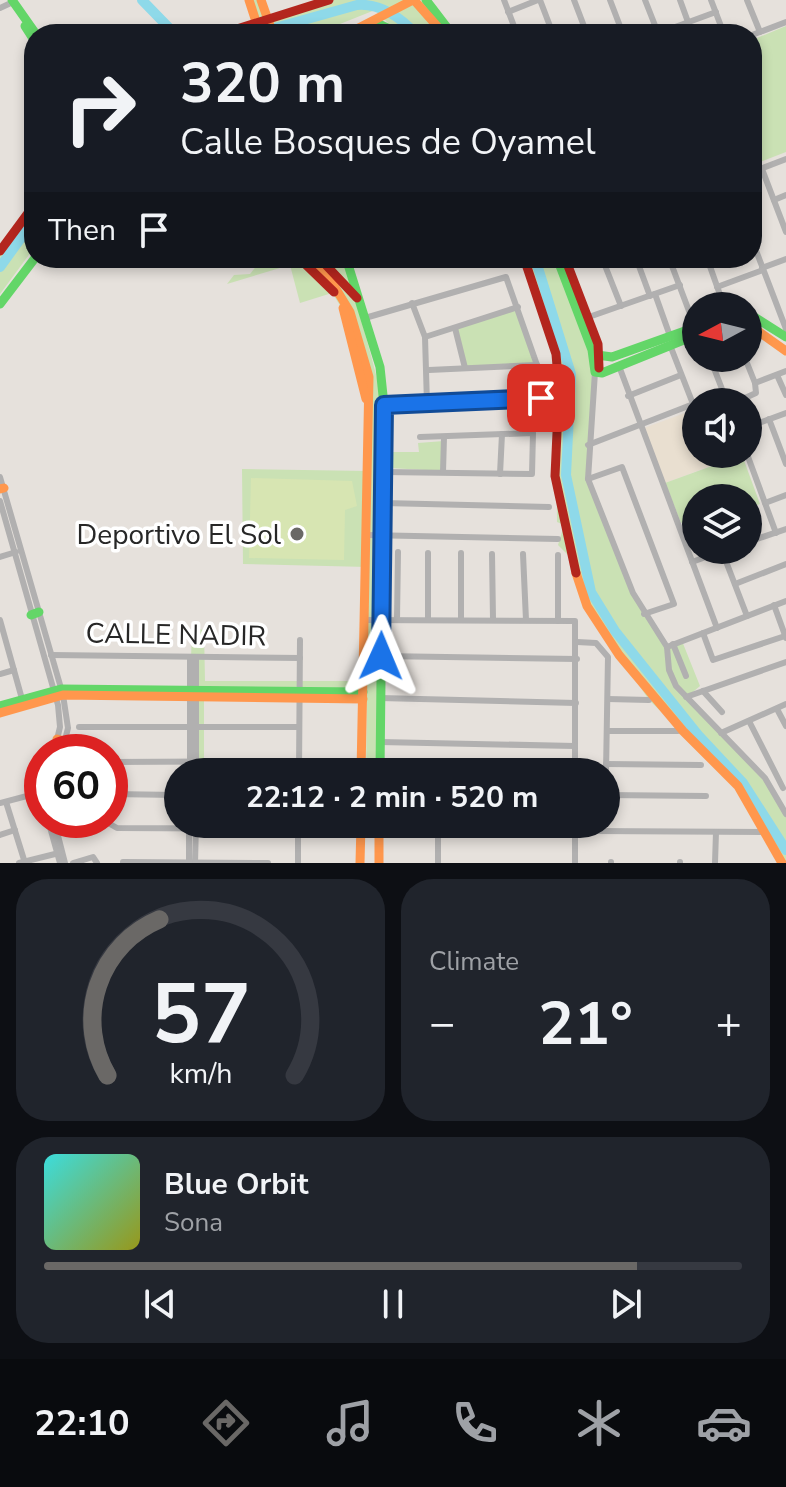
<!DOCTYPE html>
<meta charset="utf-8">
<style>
:root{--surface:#171b24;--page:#20242c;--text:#f1f3f6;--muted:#9ea1a6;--line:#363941;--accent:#6a6866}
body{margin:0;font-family:"Nunito Sans",sans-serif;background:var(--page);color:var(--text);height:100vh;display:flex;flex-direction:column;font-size:30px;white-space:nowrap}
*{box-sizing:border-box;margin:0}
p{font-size:26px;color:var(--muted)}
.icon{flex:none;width:44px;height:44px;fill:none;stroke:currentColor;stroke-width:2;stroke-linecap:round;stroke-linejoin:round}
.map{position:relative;height:863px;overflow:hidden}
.drawer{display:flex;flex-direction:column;gap:16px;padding:16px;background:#0d0f14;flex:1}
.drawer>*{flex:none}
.top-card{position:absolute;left:24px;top:24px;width:738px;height:244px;border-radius:32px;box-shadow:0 4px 12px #0003;background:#171b24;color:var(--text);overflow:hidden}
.needle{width:52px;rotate:263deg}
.controls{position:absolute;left:682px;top:292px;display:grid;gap:16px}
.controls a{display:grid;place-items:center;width:80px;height:80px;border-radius:50%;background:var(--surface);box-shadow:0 4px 12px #0003;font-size:40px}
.speed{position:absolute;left:24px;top:734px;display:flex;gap:16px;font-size:40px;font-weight:700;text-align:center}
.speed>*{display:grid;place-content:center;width:104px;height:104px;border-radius:50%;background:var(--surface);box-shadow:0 4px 12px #0003;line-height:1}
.speed .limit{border:12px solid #d22;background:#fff;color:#111}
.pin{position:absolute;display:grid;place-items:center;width:68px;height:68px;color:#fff;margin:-34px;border-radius:16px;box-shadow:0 4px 12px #0006}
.me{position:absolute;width:88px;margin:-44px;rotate:1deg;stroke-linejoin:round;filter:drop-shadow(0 0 6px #0008)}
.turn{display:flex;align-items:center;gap:28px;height:168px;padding:0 24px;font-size:36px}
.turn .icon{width:104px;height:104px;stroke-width:2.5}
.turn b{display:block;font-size:56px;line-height:68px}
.then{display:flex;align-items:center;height:76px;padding:0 24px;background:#0003;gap:16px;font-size:30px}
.big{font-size:60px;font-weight:700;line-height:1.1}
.drawer .widget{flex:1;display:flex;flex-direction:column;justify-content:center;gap:12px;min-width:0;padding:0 28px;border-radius:32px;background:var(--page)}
.drawer .dial{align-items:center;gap:0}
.dial svg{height:208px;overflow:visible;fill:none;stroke:var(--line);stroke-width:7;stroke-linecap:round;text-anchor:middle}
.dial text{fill:var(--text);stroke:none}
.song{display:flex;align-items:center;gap:24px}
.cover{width:96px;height:96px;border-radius:12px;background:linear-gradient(135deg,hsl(180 70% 55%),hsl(60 70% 35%))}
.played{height:8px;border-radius:4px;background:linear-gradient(90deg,var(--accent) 85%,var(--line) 85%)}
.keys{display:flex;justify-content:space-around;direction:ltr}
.heat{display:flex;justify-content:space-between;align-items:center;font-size:44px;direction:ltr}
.drawer .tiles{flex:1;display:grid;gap:16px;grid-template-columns:1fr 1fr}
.widget:last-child{grid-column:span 2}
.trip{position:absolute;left:164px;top:758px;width:456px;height:80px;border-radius:40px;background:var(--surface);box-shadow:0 4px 12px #0003;font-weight:700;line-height:80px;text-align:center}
.tab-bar{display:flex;height:128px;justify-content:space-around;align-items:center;background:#090b0e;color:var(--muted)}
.tab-bar .icon{width:56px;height:56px}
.tab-bar .active{color:var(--accent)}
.tab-bar b{font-size:36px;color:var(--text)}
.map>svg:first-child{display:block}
.education{fill:#e9dfd0}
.green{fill:#cae1b4}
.pitch{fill:#d7e5b2}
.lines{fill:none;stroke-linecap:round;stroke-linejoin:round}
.river{stroke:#8ed9e9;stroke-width:10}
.street{stroke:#b1b0b0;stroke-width:6}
.fast{stroke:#63d668;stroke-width:9}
.slow{stroke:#ff974d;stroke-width:9}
.jam{stroke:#b3261e;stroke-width:9}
.route-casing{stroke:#114b97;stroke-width:20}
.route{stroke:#1a73e8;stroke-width:14}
.poi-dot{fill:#6a6866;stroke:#fff;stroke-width:3}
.labels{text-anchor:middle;stroke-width:7;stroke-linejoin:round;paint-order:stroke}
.poi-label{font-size:28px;fill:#272727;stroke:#fff;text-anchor:end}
.street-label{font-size:28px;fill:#272727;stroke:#fff}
</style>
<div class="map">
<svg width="786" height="863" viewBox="0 0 786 863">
<rect width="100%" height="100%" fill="#e6e1dc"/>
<path class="education" d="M 696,409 L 696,454 L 721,454 L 724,461 L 665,483 L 644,428 Z"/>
<g class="green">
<path d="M 253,0 L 258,0 L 265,17 L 329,0 L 414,0 L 419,4 L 422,2 L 450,34 L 399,34 L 375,10 L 315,34 L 219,34 L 259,19 Z"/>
<path d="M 786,26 L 786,152 L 752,165 L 752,40 Z"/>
<path d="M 34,203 L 34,248 L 0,294 L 0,251 Z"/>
<path d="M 263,258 L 345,258 L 382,397 L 377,772 L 366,772 L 367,700 L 204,698 L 204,772 L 189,772 L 190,696 L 43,693 L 190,691 L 192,628 L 204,630 L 205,681 L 367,681 L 368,567 L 243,564 L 242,469 L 368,471 C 368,446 372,419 369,395 C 366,363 351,320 332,293 L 300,303 L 290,265 L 227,284 L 234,275 L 250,274 Z"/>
<path d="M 526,258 L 557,258 L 594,356 L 588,479 L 633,593 L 667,647 L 682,641 L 700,686 L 687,697 L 774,792 L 786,813 L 786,863 L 738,786 L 649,700 L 601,630 L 571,558 L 558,545 L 564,525 L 557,522 L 555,339 Z"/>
<path d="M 518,307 L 537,365 L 465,368 L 455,328 Z"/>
<path d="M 444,441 L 443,471 L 390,468 L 390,452 L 419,452 L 418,443 Z"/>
<path d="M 742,455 L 760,504 L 748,508 L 748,498 L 696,498 L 696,518 L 681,523 L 665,483 Z"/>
</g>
<path class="pitch" d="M 251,478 L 352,481 L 357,506 L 345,510 L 344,560 L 249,558 Z"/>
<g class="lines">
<g class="river">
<path d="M 142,0 L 175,34"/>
<path d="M 254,34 L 357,5 C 381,3 400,17 416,34"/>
<path d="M 535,258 L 571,374 L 566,475 L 591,592 L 615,631 L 699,736 L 743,783 L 786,850"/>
<path d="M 0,267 L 34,220"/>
</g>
<g class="street">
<path d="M 504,0 L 517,34"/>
<path d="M 540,0 L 553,34"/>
<path d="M 574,0 L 587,34"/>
<path d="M 610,0 L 623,34"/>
<path d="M 645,0 L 658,33"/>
<path d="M 680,0 L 688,22"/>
<path d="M 711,0 L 724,34"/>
<path d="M 747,0 L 760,32"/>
<path d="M 0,8 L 13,2"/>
<path d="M 508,12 L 538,0"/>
<path d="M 656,34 L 716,12"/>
<path d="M 752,35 L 786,22"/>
<path d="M 762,169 L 786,232"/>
<path d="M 752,172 L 786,159"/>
<path d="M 774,200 L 786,195"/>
<path d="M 752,240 L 786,329"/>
<path d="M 602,258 L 621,306"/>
<path d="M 636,258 L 650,296"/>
<path d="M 669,258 L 695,327"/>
<path d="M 707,258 L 724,306"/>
<path d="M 605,265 L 622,258"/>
<path d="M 762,268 L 786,259"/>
<path d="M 717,287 L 763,270"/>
<path d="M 655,294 L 670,336"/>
<path d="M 412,303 L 425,337 L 427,404"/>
<path d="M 365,318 L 506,277 L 537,365 L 542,396 L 538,400 L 384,405"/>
<path d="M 586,318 L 680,285"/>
<path d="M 455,328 L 465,368"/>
<path d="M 425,337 L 518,307"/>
<path d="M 670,345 L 693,404"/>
<path d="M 710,358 L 727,402"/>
<path d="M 745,358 L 755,383"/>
<path d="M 619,366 L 717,628"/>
<path d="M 429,370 L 537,365"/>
<path d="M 595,372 L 588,479 L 633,593 L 667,647"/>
<path d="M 777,375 L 786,395"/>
<path d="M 628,396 L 681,375"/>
<path d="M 699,402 L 723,393"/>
<path d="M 736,402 L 756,393 L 755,383 L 786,371"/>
<path d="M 769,419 L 786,464"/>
<path d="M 748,427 L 786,413"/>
<path d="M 588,445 L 696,403"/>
<path d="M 747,454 L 776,533"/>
<path d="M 385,472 L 532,474 L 533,433 L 420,437"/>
<path d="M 443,472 L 444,437"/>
<path d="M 500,474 L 502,434"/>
<path d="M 0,477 L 63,695 L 68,728 L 62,752"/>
<path d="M 588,479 L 622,467 L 674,604 L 644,614"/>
<path d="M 0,501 L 58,705 L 60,727 L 54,752"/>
<path d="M 383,503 L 549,507"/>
<path d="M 765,503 L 786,495"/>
<path d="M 366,535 L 558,539"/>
<path d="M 748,542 L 786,529"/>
<path d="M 722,551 L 747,616"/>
<path d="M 492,554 L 493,619"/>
<path d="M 523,554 L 526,620"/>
<path d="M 558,555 L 558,621"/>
<path d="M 0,557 L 16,552"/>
<path d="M 692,562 L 725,550"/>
<path d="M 735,584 L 786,564"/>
<path d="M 774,605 L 786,638"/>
<path d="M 397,619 L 398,552"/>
<path d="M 428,619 L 428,553"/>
<path d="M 461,619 L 461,553"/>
<path d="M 0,620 L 22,699"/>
<path d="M 363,620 L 575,621 L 575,772"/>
<path d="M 703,633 L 713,660 L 785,636"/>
<path d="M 577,642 L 596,643 L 608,657 L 606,772"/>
<path d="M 673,644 L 686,676"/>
<path d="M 667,647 L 669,670 L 676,686 L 765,778 L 786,814"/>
<path d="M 667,647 L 786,601"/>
<path d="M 51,655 L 300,658"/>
<path d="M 381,656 L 577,659"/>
<path d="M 0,674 L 14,670"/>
<path d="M 703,691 L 722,712"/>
<path d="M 686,697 L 786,662"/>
<path d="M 380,698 L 576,703"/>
<path d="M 608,699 L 649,700"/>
<path d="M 777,709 L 786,726"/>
<path d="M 749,721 L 783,788"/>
<path d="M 79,727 L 299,727"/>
<path d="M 607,731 L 678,731"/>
<path d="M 721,733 L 786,704"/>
<path d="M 380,742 L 575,746"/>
<path d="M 110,762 L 299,761"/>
<path d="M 606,764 L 701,765"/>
<path d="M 190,772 L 190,657"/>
<path d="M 196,772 L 196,657"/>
<path d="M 299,772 L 300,640"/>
<path d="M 110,794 L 178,795"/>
<path d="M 606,795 L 706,796"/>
<path d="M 6,802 L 25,863"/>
<path d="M 0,803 L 42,792"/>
<path d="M 48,820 L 60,863"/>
<path d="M 54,820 L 65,863"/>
<path d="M 103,820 L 117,828 L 765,832"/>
<path d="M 575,824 L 575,863"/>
<path d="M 56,830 L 98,820"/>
<path d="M 0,835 L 15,830"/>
<path d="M 123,862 L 268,863"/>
<path d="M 19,863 L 59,853"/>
<path d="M 73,863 L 93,857 L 97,863"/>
<path d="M 189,863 L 189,824"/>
<path d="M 195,863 L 196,824"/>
<path d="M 298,863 L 298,824"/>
<path d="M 438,863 L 438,829"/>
<path d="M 611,863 L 611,862"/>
<path d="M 680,863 L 680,862"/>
<path d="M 715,863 L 716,832"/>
</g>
<g class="fast">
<path d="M 12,0 L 36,34"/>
<path d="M 426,0 L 452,34"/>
<path d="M 375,22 L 400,34"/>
<path d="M 25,26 L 34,40"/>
<path d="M 346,258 L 380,367 L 384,405 L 380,772"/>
<path d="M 557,258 L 592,350 L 595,372 L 602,373 L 696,335"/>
<path d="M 0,304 L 35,258"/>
<path d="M 748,313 L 786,337"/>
<path d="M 597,355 L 612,357 L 696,327"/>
<path d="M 31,615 L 39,612"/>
<path d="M 0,706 L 61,689 L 363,692"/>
</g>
<g class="slow">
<path d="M 249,0 L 260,34"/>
<path d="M 261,0 L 273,34"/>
<path d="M 414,0 L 444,34"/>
<path d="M 347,34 L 413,0"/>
<path d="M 310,258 L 333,284 L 350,312 L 369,377 L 361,772"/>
<path d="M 343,308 L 366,399"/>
<path d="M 748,324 L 786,351"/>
<path d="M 0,489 L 4,488"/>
<path d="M 576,573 L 587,606 L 619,655 L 683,731 L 738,786 L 782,863"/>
<path d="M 0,713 L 63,695 L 363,699"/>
<path d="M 57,739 L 65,741"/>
<path d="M 379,824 L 379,863"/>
<path d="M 360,863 L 361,824"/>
</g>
<g class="jam">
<path d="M 221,34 L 329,0"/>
<path d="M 0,251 L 34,205"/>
<path d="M 299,258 L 334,292"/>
<path d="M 524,258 L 556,354 L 559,389 L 555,476 L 576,573"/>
<path d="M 565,258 L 598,344 L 599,368"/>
<path d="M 324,263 L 357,298"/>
</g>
</g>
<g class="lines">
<defs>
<path id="route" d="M 381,656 L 384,405 L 541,398"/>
</defs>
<use href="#route" class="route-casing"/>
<use href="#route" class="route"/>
</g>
<circle class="poi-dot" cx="297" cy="534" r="8"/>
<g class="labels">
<g class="poi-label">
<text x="281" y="544">Deportivo El Sol</text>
</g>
<g class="street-label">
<text transform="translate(176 634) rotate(1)" y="10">CALLE NADIR</text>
</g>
</g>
</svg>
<div class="controls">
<a><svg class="needle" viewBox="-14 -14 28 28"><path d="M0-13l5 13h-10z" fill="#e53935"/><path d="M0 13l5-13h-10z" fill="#9ea1a6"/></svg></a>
<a><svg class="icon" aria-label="sound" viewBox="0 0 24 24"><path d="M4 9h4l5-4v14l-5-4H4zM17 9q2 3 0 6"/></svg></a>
<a><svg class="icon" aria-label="layers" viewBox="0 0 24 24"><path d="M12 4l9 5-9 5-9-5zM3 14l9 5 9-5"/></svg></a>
</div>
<div class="speed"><div class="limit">60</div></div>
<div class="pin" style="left:541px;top:398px;background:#d93025"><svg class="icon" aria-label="arrive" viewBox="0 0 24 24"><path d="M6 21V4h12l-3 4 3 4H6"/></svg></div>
<svg class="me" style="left:381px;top:656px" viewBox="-20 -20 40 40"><path d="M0-17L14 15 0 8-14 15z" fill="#1a73e8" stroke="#fff" stroke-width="4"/></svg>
<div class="trip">22:12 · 2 min · 520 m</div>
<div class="top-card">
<div class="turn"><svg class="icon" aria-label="right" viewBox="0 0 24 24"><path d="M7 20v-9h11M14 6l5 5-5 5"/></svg><div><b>320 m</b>Calle Bosques de Oyamel</div></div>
<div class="then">Then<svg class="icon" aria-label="arrive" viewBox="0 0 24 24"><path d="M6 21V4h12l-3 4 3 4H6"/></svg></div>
</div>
</div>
<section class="drawer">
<div class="tiles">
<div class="widget dial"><svg viewBox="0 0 100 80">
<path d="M14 69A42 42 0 1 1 86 69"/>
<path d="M14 69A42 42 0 0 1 34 9" stroke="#6a6866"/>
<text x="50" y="56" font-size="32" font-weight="700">57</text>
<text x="50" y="72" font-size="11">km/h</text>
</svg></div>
<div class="widget"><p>Climate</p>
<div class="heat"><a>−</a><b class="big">21°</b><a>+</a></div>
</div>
<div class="widget">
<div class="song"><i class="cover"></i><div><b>Blue Orbit</b><p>Sona</p></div></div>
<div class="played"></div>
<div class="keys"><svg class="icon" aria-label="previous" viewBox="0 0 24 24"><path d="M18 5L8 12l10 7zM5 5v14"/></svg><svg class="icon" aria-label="pause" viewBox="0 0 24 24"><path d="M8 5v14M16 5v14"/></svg><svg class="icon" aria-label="next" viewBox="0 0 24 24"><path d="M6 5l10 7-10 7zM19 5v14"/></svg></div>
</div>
</div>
</section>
<nav class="tab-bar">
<b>22:10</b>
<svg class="icon active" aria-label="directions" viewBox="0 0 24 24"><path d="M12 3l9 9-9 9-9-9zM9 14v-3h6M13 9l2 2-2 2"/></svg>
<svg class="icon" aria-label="music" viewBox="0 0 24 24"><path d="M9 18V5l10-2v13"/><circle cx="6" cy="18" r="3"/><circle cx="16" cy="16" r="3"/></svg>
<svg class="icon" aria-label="phone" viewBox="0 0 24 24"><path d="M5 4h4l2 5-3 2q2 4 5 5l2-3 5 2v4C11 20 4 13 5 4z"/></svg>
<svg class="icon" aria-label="climate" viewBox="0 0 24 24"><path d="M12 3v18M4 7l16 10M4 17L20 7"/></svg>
<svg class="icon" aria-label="car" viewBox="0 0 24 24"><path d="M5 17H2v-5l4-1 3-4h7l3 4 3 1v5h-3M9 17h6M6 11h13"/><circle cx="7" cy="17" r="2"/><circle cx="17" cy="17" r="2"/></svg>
</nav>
